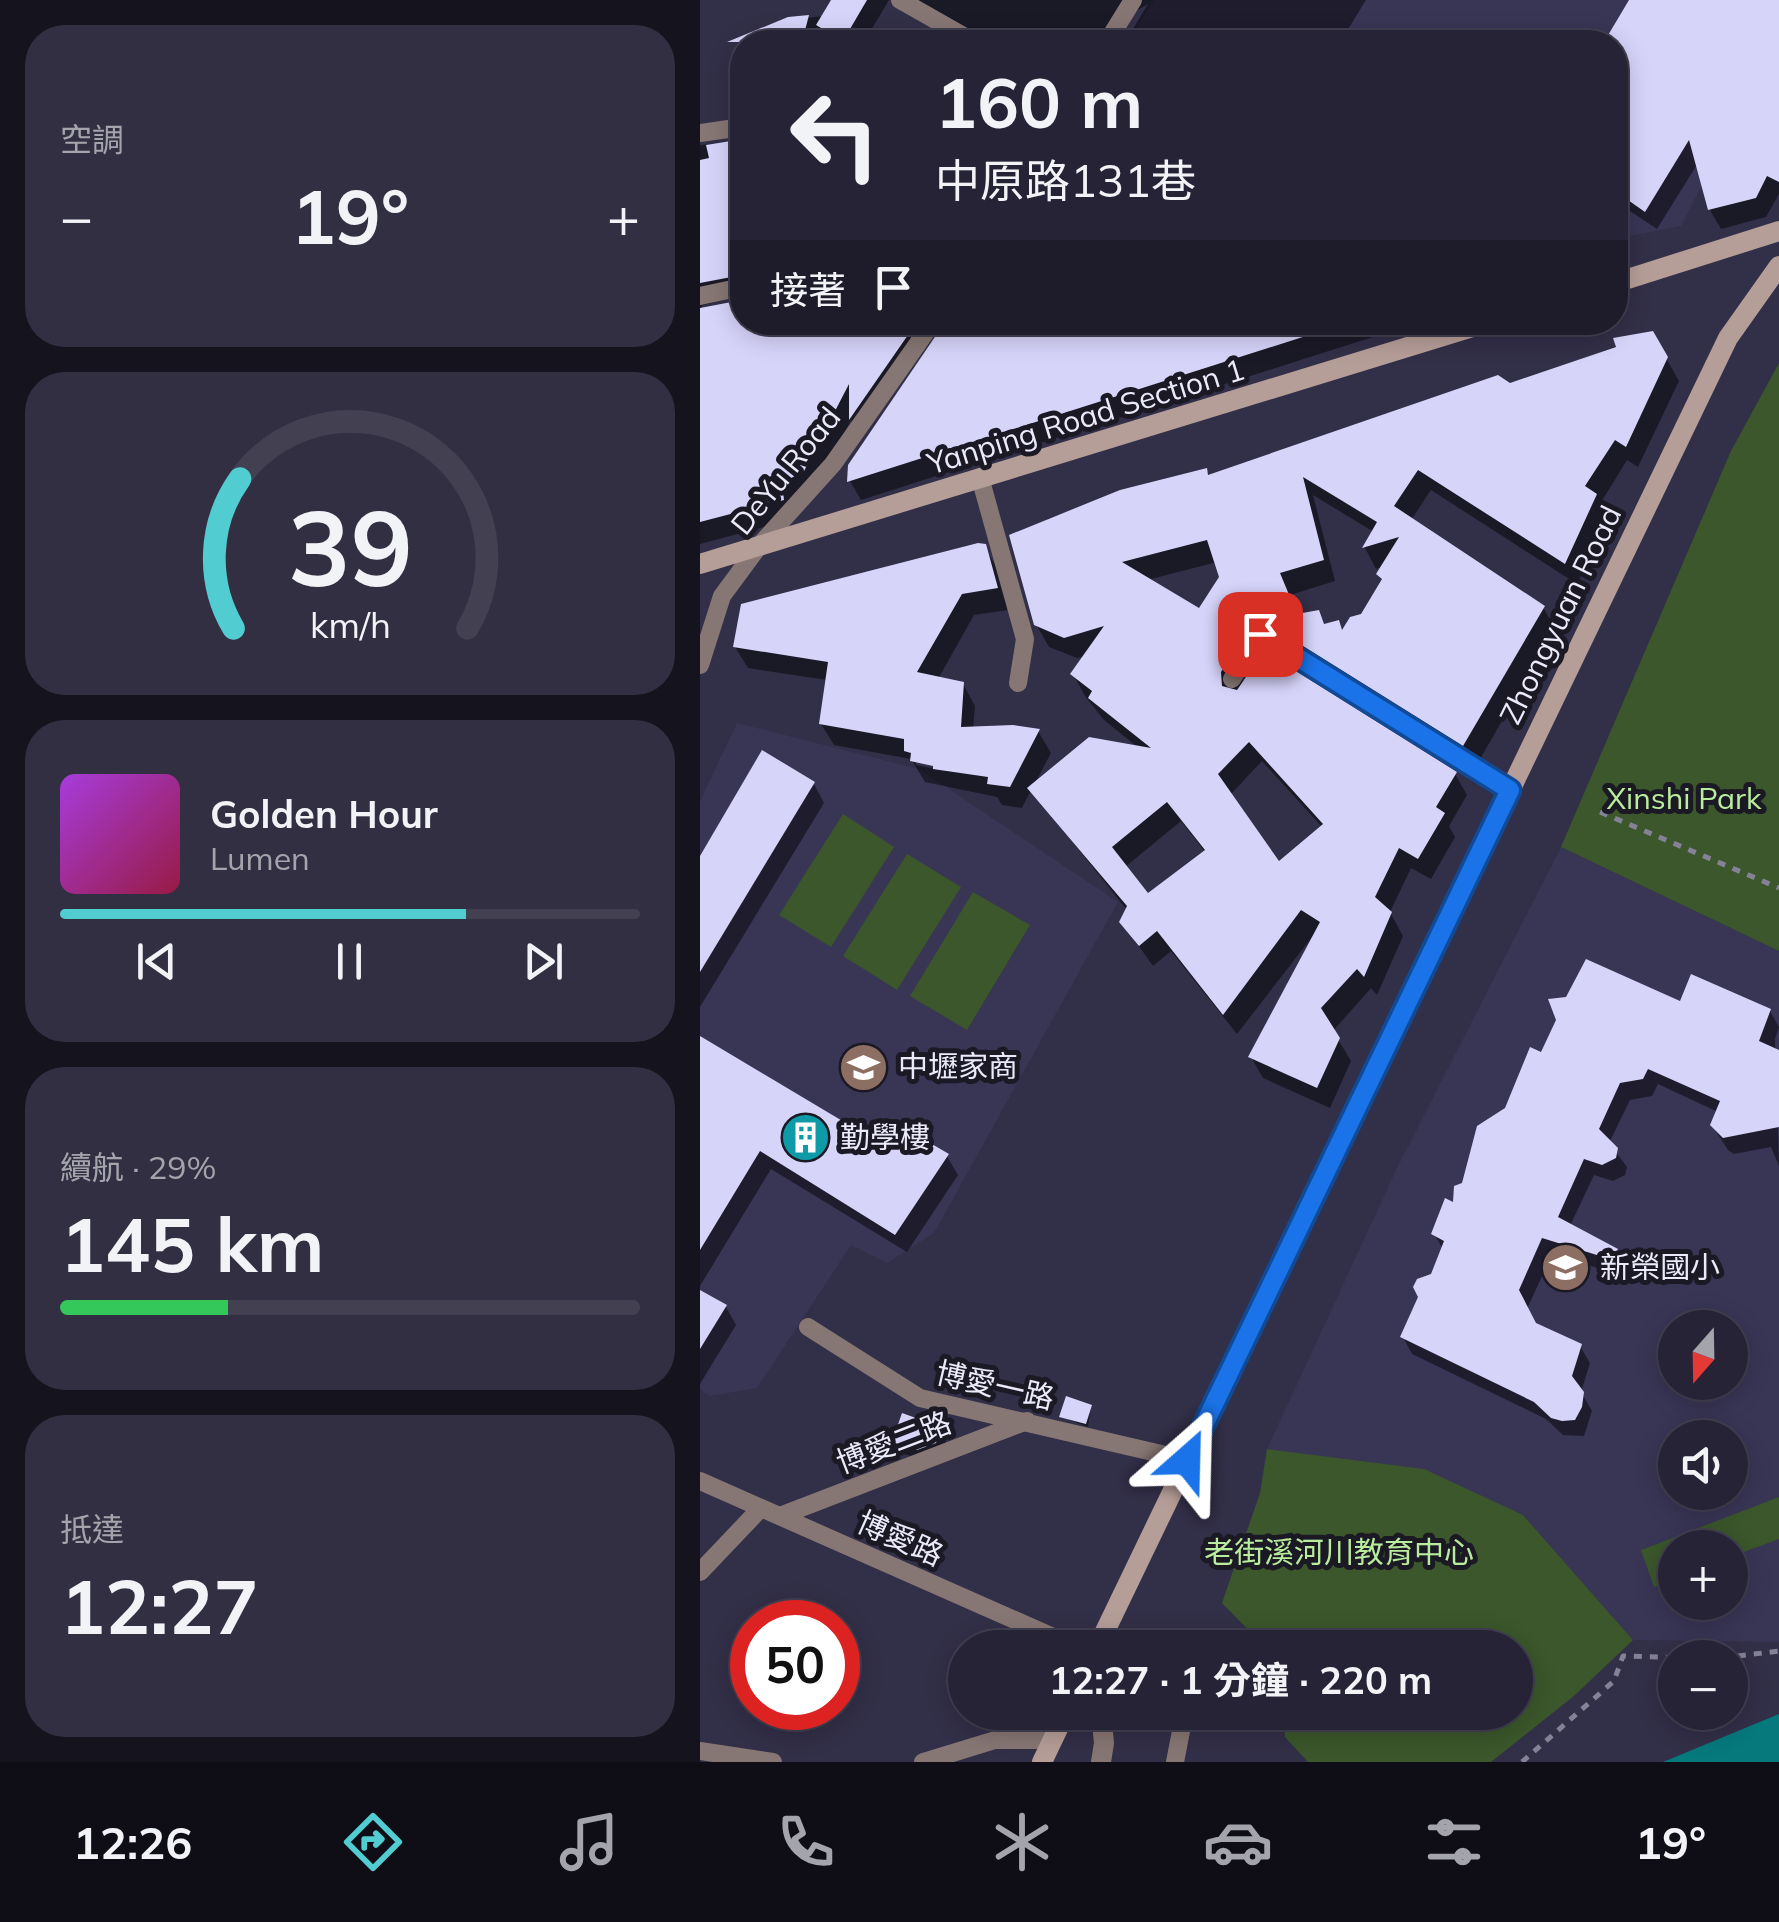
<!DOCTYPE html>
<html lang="zh-TW">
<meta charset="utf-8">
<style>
:root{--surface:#262336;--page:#322f42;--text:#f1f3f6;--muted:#a4a4ad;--line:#424051;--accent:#51ccd1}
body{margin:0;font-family:Mulish,"Noto Sans TC",sans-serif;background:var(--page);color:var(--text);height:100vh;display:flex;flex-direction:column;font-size:38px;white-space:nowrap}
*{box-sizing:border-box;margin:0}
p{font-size:32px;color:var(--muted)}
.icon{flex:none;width:55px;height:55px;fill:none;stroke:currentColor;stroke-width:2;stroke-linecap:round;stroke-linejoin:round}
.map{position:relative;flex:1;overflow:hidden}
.side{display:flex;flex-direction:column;gap:25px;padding:25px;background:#15131e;width:700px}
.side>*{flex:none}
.hud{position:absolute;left:30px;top:30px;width:898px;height:305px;border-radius:40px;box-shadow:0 5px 25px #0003,0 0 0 2px var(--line);background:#262336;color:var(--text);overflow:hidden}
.needle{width:65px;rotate:200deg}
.buttons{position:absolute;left:958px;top:1310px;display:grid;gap:20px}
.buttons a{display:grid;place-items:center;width:90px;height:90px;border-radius:50%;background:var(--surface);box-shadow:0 5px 25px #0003,0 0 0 2px var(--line);font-size:50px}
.speed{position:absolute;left:30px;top:1600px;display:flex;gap:20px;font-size:50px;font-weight:700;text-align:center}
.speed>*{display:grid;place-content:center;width:130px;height:130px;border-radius:50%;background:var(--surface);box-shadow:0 5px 25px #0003,0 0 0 2px var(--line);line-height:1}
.speed .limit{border:15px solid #d22;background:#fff;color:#111}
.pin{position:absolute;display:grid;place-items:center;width:85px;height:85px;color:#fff;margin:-42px;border-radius:20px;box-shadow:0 5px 15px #0006}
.me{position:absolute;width:110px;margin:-55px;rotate:25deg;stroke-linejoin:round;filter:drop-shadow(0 0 8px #0008)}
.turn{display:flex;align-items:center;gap:35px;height:210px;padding:0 40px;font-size:45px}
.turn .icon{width:130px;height:130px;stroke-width:2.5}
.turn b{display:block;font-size:70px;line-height:85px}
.then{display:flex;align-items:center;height:95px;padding:0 40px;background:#0003;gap:20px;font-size:38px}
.big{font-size:75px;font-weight:700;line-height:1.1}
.side .widget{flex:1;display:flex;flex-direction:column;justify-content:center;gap:15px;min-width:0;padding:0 35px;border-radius:40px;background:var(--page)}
.side .dial{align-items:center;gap:0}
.dial svg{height:260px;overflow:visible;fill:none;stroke:var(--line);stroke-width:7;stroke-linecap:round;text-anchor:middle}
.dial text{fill:var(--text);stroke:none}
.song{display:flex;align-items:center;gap:30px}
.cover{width:120px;height:120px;border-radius:15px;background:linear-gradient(135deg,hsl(280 70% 55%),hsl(340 70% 35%))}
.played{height:10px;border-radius:5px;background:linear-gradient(90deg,var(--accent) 70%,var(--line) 70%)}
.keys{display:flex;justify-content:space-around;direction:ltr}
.heat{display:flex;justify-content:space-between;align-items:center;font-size:55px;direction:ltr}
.charge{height:15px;border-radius:8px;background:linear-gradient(90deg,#34c759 29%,var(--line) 0)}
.trip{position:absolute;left:248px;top:1630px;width:585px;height:100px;border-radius:50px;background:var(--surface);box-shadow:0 5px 25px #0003,0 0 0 2px var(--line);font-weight:700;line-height:100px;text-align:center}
.menu{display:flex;height:160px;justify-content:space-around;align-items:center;background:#0f0e16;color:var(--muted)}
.menu .icon{width:70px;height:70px}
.menu .active{color:var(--accent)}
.menu b{font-size:45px;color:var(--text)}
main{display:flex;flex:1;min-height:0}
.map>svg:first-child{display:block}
.built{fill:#393555;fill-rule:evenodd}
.green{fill:#3b572b}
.water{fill:#06797d}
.shadow{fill:#0007;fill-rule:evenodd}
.building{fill:#d7d4fa;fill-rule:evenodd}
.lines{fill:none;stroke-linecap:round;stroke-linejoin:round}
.path{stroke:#858298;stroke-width:5;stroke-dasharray:8 8;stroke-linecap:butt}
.lane{stroke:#877774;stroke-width:18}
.street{stroke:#877774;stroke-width:20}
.secondary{stroke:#b69e98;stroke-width:20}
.route-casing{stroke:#114b97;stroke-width:25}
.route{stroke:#1a73e8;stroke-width:18}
.labels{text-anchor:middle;stroke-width:10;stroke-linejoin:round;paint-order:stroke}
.street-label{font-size:30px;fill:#ebeafb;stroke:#1a1924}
.park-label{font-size:30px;fill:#b9ec9c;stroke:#1a1924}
.poi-label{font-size:30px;fill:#ebeafb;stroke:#1a1924;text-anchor:start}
</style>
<main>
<section class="side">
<div class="widget"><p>空調</p>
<div class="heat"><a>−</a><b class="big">19°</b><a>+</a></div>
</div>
<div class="widget dial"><svg viewBox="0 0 100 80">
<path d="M14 69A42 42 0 1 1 86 69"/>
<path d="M14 69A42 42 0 0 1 16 23" stroke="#51ccd1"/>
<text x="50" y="56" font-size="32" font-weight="700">39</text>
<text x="50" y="72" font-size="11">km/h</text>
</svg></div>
<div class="widget">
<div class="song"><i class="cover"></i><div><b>Golden Hour</b><p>Lumen</p></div></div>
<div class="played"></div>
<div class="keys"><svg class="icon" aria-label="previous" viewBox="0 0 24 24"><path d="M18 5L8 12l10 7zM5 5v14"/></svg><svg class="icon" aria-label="pause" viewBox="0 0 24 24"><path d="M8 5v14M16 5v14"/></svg><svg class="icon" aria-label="next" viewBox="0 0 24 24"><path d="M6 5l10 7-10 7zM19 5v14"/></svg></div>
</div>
<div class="widget"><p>續航 · 29%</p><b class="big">145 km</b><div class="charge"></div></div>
<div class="widget"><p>抵達</p><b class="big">12:27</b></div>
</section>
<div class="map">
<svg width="1079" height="1762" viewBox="0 0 1079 1762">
<rect width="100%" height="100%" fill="#322f48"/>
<g class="built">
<path d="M 454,0 L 1079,0 L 1079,35 L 981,226 L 915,239 L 915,42 L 427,42 Z"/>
<path d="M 37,723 L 219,769 L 418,902 L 234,1233 L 187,1263 L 151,1245 L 57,1388 L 10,1396 L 0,1390 L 0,801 Z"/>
<path d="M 861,847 L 1079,951 L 1079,1642 L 933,1640 L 823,1515 L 567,1449 L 696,1170 ZM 975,1328 L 1030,1328 L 1030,1382 L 975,1382 ZM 975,1438 L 1030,1438 L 1030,1492 L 975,1492 ZM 975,1548 L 1030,1548 L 1030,1602 L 975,1602 Z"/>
</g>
<g class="green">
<path d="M 1079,363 L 1079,951 L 861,847 L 1031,451 Z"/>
<path d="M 143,814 L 194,847 L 131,947 L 79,915 Z"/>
<path d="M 207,854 L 261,887 L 197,990 L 143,956 Z"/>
<path d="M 273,892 L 330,925 L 267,1030 L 210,996 Z"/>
<path d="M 567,1449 L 724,1469 L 823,1515 L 933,1640 L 874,1696 L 791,1762 L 608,1762 L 585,1737 L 583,1713 L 815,1712 L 815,1648 L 565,1647 L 522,1603 L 560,1493 Z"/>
<path d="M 1079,1497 L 1079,1539 L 1030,1557 L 1030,1548 L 975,1548 L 975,1579 L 954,1587 L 941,1550 Z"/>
</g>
<path class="water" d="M 1079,1714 L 1079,1762 L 963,1762 Z"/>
<g class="shadow">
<path d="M 134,0 L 189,0 L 164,42 L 65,42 L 63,30 L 88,20 L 124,16 Z"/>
<path d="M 218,0 L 666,0 L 647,31 L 666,42 L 552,42 L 530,29 L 523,42 L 429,42 L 427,39 L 448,4 L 433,13 L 414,42 L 289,42 Z"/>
<path d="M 931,0 L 1079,0 L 1079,194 L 1066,217 L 1021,229 L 1010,210 L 998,163 L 957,229 L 915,201 L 915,42 L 907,42 Z"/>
<path d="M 42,142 L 42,296 L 3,305 L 0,310 L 0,145 Z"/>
<path d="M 42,301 L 42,322 L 695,322 L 698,329 L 161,500 L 150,481 L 246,330 L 240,329 L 161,437 L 151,420 L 115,490 L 94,519 L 0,544 L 0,311 Z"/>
<path d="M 952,333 L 979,381 L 938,467 L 927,460 L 900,504 L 908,518 L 877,584 L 731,490 L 711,520 L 843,607 L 855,629 L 776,766 L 580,644 L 562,648 L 542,680 L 755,774 L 767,795 L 749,826 L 755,837 L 731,879 L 711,868 L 690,912 L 703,936 L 677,995 L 671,988 L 633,1031 L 651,1061 L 630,1108 L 563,1078 L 551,1057 L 619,928 L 537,1034 L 471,951 L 453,966 L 422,922 L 427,910 L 331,790 L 322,808 L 302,805 L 297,797 L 225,782 L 211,759 L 134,745 L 121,724 L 127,680 L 48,668 L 35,647 L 284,547 L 297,568 L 308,610 L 274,615 L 238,679 L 263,684 L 275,706 L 273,729 L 338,731 L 351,753 L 334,785 L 439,748 L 404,720 L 385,696 L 373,674 L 386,656 L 377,658 L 349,647 L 336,624 L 347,519 L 421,493 L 506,471 L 510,477 L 810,386 ZM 613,495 L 674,532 L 665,548 L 676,569 L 684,566 L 679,574 L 683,581 L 663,616 L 643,632 L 599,616 L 590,595 L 635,581 ZM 517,562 L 521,577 L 500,612 L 447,580 ZM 216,760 L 246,766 L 245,771 L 216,765 ZM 562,761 L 622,827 L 578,865 L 530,795 ZM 481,821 L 506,853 L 447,896 L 425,867 Z"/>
<path d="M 114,784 L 124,803 L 0,1007 L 0,861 Z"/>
<path d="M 981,1004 L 1070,1011 L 1079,1027 L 1075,1039 L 1079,1166 L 1071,1147 L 1034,1154 L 1028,1150 L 1012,1125 L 1018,1112 L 958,1084 L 952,1096 L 930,1100 L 909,1143 L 927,1167 L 925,1175 L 913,1181 L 894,1175 L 870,1226 L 916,1251 L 926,1268 L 923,1276 L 852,1254 L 827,1309 L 836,1325 L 880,1346 L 890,1363 L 881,1392 L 892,1411 L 884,1436 L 863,1435 L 846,1419 L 712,1354 L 703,1337 L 743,1249 L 734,1234 L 756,1205 L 807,1110 L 843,1055 Z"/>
<path d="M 0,1038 L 186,1150 L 247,1156 L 258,1175 L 207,1252 L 71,1169 L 0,1286 Z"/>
<path d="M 0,1292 L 26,1307 L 36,1325 L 0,1384 Z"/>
<path d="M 391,1407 L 388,1427 L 362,1417 Z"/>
<path d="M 240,1429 L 246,1440 L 241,1454 L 224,1460 L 201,1453 L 195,1442 Z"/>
</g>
<g class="building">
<path d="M 131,0 L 167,0 L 143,41 L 116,25 Z"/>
<path d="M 929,0 L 1079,0 L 1079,182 L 1067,176 L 1056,198 L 1008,210 L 989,140 L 945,212 L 915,191 L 915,42 L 904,42 Z"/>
<path d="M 109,15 L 102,42 L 27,42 L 88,17 Z"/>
<path d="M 31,141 L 36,164 L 42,162 L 42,275 L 0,283 L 0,160 L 9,158 L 6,145 Z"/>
<path d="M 42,300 L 42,322 L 217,322 L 149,420 L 149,384 L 104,471 L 82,483 L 84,500 L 0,522 L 0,308 Z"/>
<path d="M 245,322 L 631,322 L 631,328 L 147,482 L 148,465 Z"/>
<path d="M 953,331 L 968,357 L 926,447 L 915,440 L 885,486 L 897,494 L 865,564 L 718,470 L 694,506 L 845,606 L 763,746 L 566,623 L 550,627 L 521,672 L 522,686 L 537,690 L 564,651 L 757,772 L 736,807 L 745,813 L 718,859 L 699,848 L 675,897 L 692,912 L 664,977 L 657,969 L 621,1008 L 640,1038 L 617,1088 L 548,1057 L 620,922 L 601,910 L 523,1015 L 457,931 L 439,946 L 419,922 L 427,906 L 327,788 L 389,737 L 451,748 L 388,698 L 392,691 L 370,674 L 404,626 L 364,638 L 334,625 L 309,535 L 420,490 L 507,468 L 508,475 L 798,375 L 810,383 L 916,347 L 913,338 ZM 603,477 L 677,522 L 662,548 L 699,537 L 676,574 L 682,579 L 661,614 L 650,617 L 642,630 L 639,620 L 624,624 L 619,610 L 597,614 L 580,573 L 624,560 ZM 507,540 L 519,577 L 499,608 L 422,562 ZM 549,742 L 623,824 L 579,861 L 518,774 ZM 467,802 L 505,850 L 448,893 L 412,847 Z"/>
<path d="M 278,543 L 286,544 L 298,588 L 262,594 L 217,672 L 264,682 L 261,727 L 313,725 L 340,729 L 310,787 L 287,784 L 288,777 L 233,769 L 233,766 L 210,761 L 211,753 L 204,751 L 204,739 L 119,724 L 128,662 L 33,647 L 41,604 Z"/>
<path d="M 62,750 L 115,782 L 0,972 L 0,856 Z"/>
<path d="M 886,959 L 980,1001 L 991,974 L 1071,1009 L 1059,1041 L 1079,1050 L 1079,1127 L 1023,1138 L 1010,1125 L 1020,1101 L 948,1069 L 943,1079 L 920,1083 L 899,1129 L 918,1148 L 916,1158 L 902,1165 L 884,1159 L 858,1217 L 918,1249 L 913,1260 L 842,1238 L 819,1290 L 836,1323 L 882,1344 L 872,1376 L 884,1392 L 882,1407 L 875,1420 L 862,1421 L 851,1418 L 834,1402 L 700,1337 L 718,1297 L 713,1287 L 717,1279 L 731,1274 L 744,1241 L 731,1234 L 745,1198 L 753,1202 L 754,1186 L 762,1183 L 777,1126 L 805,1108 L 830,1047 L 841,1052 L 856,1020 L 848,999 L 866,997 Z"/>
<path d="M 0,1036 L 186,1147 L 206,1129 L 249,1154 L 195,1235 L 60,1151 L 0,1250 Z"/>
<path d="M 0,1290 L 27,1305 L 0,1349 Z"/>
<path d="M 366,1396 L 392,1405 L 386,1424 L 359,1417 Z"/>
<path d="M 202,1413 L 241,1427 L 236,1443 L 217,1450 L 192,1442 Z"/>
</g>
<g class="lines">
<g class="path">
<path d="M 900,812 L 1079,888"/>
<path d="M 1022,1658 L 1079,1651"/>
<path d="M 822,1762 L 914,1681 L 923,1656 L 986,1658"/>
</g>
<g class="lane">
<path d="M 200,0 L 274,42"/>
<path d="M 407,42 L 433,0"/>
<path d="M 0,133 L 42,127"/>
<path d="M 0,296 L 42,287"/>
<path d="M 281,481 L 325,639 L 318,683"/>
<path d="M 0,665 L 22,596 L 59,546 L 133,464 L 233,322"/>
<path d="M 532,679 L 560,634 L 809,790"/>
<path d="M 108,1327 L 220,1398 L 487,1460"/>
<path d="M 0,1481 L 378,1648"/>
<path d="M 80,1516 L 327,1421"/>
<path d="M 0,1572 L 60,1509"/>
<path d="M 0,1751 L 73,1762"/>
<path d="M 223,1762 L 295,1740 L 353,1740"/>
<path d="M 475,1762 L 482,1726"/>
</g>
<path class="street" d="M 401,1712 L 404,1743 L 401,1762"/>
<g class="secondary">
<path d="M 915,283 L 1079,231"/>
<path d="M 0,564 L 789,322"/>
<path d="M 397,1648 L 1028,338 L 1079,266"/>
<path d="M 342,1762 L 366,1712"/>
</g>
</g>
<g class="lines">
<defs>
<path id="route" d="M 487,1460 L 810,790 L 560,634"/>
</defs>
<use href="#route" class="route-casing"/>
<use href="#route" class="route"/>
</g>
<defs>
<symbol id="school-disc" viewBox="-11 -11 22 22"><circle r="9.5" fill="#8d6e63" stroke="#1a1924"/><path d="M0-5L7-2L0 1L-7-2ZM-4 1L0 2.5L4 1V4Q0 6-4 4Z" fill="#fff"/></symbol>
<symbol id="building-disc" viewBox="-11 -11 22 22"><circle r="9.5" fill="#0f9aa8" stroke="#1a1924"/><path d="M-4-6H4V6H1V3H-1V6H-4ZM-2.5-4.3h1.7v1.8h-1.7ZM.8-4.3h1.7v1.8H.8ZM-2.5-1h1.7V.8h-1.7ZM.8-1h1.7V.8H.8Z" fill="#fff"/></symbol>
</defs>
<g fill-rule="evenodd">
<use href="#school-disc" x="136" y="1040" width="55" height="55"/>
<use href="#building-disc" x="78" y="1110" width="55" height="55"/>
<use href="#school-disc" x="838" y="1240" width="55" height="55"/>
</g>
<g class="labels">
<g class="street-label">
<text transform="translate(386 417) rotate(-17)" y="10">Yanping Road Section 1</text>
<text transform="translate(86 471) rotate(-51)" y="10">DeYu Road</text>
<text transform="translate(861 615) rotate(-64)" y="10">Zhongyuan Road</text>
<text transform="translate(295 1386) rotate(13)" y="10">博愛一路</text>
<text transform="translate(194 1443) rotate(-21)" y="10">博愛二路</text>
<text transform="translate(200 1539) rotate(24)" y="10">博愛路</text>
</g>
<g class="park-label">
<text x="984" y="809">Xinshi Park</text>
<text x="639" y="1563">老街溪河川教育中心</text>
</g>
<g class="poi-label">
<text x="198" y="1077">中壢家商</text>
<text x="140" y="1148">勤學樓</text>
<text x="900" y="1278">新榮國小</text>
</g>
</g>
</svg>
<div class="buttons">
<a><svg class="needle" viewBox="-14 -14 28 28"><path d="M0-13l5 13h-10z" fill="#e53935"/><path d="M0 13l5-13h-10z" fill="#a4a4ad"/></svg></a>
<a><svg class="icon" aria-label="sound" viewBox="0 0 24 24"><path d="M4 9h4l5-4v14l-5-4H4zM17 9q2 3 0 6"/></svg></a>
<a>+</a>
<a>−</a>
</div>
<div class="speed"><div class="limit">50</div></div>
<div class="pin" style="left:560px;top:634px;background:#d93025"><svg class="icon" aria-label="arrive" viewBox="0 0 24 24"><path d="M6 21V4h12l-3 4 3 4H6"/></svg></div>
<svg class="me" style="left:487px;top:1460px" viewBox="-20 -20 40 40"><path d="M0-17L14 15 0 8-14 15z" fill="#1a73e8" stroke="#fff" stroke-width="4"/></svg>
<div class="trip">12:27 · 1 分鐘 · 220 m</div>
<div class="hud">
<div class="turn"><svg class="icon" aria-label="left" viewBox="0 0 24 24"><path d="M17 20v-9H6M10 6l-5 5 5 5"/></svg><div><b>160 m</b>中原路131巷</div></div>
<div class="then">接著<svg class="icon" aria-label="arrive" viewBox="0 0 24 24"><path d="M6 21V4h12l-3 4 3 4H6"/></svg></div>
</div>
</div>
</main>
<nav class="menu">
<b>12:26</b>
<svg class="icon active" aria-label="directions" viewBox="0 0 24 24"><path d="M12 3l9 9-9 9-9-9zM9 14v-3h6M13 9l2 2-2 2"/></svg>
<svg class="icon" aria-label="music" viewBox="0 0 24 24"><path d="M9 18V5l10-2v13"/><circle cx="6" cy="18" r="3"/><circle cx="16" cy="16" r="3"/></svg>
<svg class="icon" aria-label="phone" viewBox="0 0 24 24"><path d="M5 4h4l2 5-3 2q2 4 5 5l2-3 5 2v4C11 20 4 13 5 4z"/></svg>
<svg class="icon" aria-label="climate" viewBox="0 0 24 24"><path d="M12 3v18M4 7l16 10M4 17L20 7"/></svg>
<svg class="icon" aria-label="car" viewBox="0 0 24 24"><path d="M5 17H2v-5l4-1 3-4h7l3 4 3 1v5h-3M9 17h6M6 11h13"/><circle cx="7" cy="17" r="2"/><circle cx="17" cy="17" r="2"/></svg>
<svg class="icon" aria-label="filters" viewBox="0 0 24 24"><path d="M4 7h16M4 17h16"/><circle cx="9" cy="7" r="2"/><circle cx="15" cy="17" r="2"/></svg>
<b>19°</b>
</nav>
